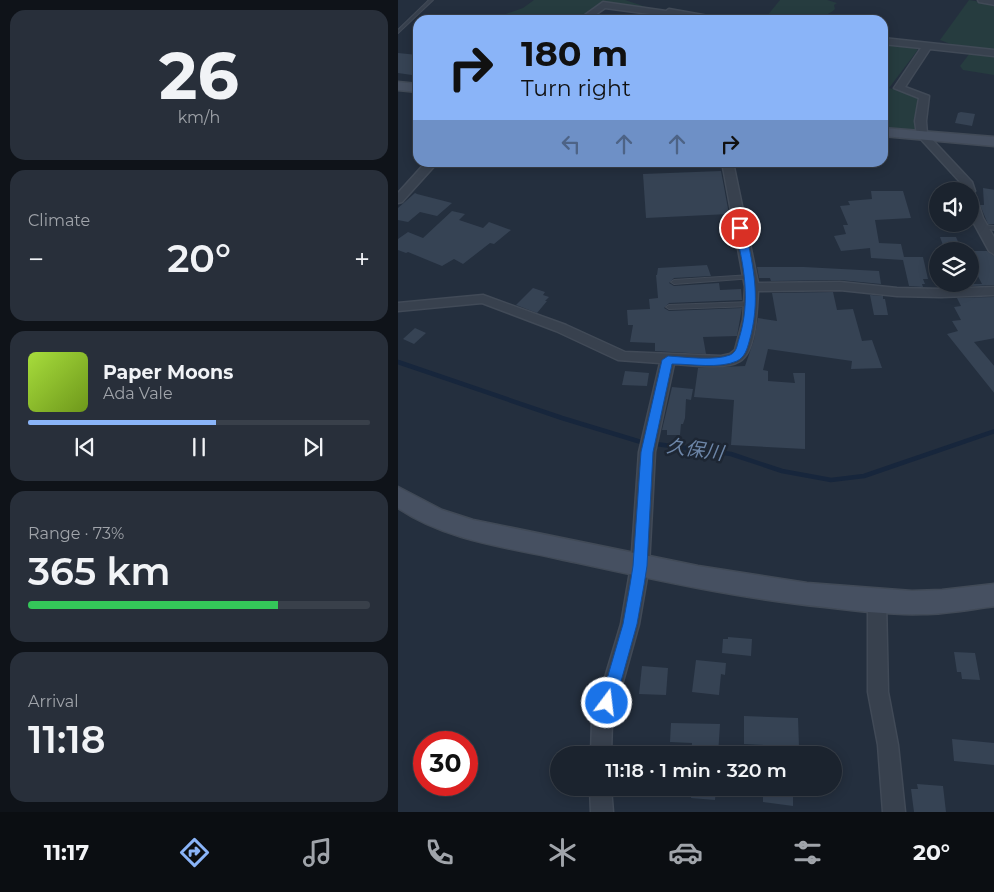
<!DOCTYPE html>
<meta charset="utf-8">
<style>
:root{--surface:#1b232e;--page:#282f3a;--text:#f1f3f6;--muted:#a0a4aa;--line:#39404a;--accent:#8ab4f8}
body{margin:0;font-family:Montserrat,"Noto Sans JP",sans-serif;background:var(--page);color:var(--text);height:100vh;display:flex;flex-direction:column;font-size:19px;white-space:nowrap}
*{box-sizing:border-box;margin:0}
p{font-size:16px;color:var(--muted)}
.icon{flex:none;width:28px;height:28px;fill:none;stroke:currentColor;stroke-width:2;stroke-linecap:round;stroke-linejoin:round}
.map{position:relative;flex:1;overflow:hidden}
.panel{display:flex;flex-direction:column;gap:10px;padding:10px;background:#0f1319;width:398px}
.panel>*{flex:none}
.hud{position:absolute;left:15px;top:15px;width:475px;height:152px;border-radius:15px;box-shadow:0 2px 12px #0003,0 0 0 1px var(--line);background:#8ab4f8;color:#111;overflow:hidden}
.fabs{position:absolute;left:531px;top:182px;display:grid;gap:10px}
.fabs a{display:grid;place-items:center;width:50px;height:50px;border-radius:50%;background:var(--surface);box-shadow:0 2px 12px #0003,0 0 0 1px var(--line);font-size:25px}
.speed{position:absolute;left:15px;top:731px;display:flex;gap:10px;font-size:25px;font-weight:700;text-align:center}
.speed>*{display:grid;place-content:center;width:65px;height:65px;border-radius:50%;background:var(--surface);box-shadow:0 2px 12px #0003,0 0 0 1px var(--line);line-height:1}
.speed .limit{border:8px solid #d22;background:#fff;color:#111}
.pin{position:absolute;display:grid;place-items:center;width:42px;height:42px;color:#fff;margin:-21px;border:2px solid #fff;border-radius:50%;box-shadow:0 1px 5px #0007}
.me{position:absolute;width:55px;margin:-28px;rotate:15deg;stroke-linejoin:round;filter:drop-shadow(0 0 4px #0008)}
.turn{display:flex;align-items:center;gap:18px;height:105px;padding:0 25px;font-size:22px}
.turn .icon{width:65px;height:65px;stroke-width:2.5}
.turn b{display:block;font-size:35px;line-height:42px}
.lanes{display:flex;align-items:center;height:48px;padding:0 25px;background:#0003;justify-content:center;gap:25px;direction:ltr}
.lanes .off{opacity:.35}
.big{font-size:38px;font-weight:600;line-height:1.1}
.panel .tile{flex:1;display:flex;flex-direction:column;justify-content:center;gap:8px;min-width:0;padding:0 18px;border-radius:15px;background:var(--page)}
.panel .dial{align-items:center;gap:0}
.dial b{font-size:65px;line-height:1}
.song{display:flex;align-items:center;gap:15px}
.cover{width:60px;height:60px;border-radius:8px;background:linear-gradient(135deg,hsl(80 70% 55%),hsl(80 70% 35%))}
.played{height:5px;border-radius:2px;background:linear-gradient(90deg,var(--accent) 55%,var(--line) 55%)}
.keys{display:flex;justify-content:space-around;direction:ltr}
.heat{display:flex;justify-content:space-between;align-items:center;font-size:28px;direction:ltr}
.charge{height:8px;border-radius:4px;background:linear-gradient(90deg,#34c759 73%,var(--line) 0)}
.trip{position:absolute;left:152px;top:746px;width:292px;height:50px;border-radius:25px;background:var(--surface);box-shadow:0 2px 12px #0003,0 0 0 1px var(--line);font-weight:600;line-height:50px;text-align:center}
.tab-bar{display:flex;height:80px;justify-content:space-around;align-items:center;background:#0b0e12;color:var(--muted)}
.tab-bar .icon{width:35px;height:35px}
.tab-bar .on{color:var(--accent)}
.tab-bar b{font-size:22px;color:var(--text)}
main{display:flex;flex:1;min-height:0}
.map>svg:first-child{display:block}
.green{fill:#263c3f}
.lines{fill:none;stroke-linecap:round;stroke-linejoin:round}
.stream{stroke:#17263c;stroke-width:4.5}
.building{fill:#364354}
.lane-casing{stroke:#414a57;stroke-width:2}
.street-casing{stroke:#414a57;stroke-width:3}
.secondary-casing{stroke:#414a57;stroke-width:3}
.lane{fill:#38414e;fill-rule:evenodd}
.street{fill:#38414e;fill-rule:evenodd}
.secondary{fill:#465061;fill-rule:evenodd}
.route{fill:#1a73e8;stroke:#114b97}
.labels{text-anchor:middle;stroke-width:5;stroke-linejoin:round;paint-order:stroke}
.water-label{font-size:19px;font-style:italic;fill:#6d86a8;stroke:#1d2633}
</style>
<main>
<section class="panel">
<div class="tile dial"><b>26</b><p>km/h</p></div>
<div class="tile"><p>Climate</p>
<div class="heat"><a>−</a><b class="big">20°</b><a>+</a></div>
</div>
<div class="tile">
<div class="song"><i class="cover"></i><div><b>Paper Moons</b><p>Ada Vale</p></div></div>
<div class="played"></div>
<div class="keys"><svg class="icon" aria-label="previous" viewBox="0 0 24 24"><path d="M18 5L8 12l10 7zM5 5v14"/></svg><svg class="icon" aria-label="pause" viewBox="0 0 24 24"><path d="M8 5v14M16 5v14"/></svg><svg class="icon" aria-label="next" viewBox="0 0 24 24"><path d="M6 5l10 7-10 7zM19 5v14"/></svg></div>
</div>
<div class="tile"><p>Range · 73%</p><b class="big">365 km</b><div class="charge"></div></div>
<div class="tile"><p>Arrival</p><b class="big">11:18</b></div>
</section>
<div class="map">
<svg width="597" height="812" viewBox="0 0 597 812">
<rect width="100%" height="100%" fill="#242f3e"/>
<g class="green">
<path d="M 136,0 L 227,0 L 260,11 L 206,4 L 175,20 L 90,20 L 125,8 Z"/>
<path d="M 382,0 L 429,0 L 439,3 L 436,5 L 437,9 C 432,14 426,15 421,20 L 391,20 L 369,16 Z"/>
<path d="M 571,0 L 596,4 L 596,75 L 565,70 L 562,66 L 572,53 L 570,48 L 555,45 L 542,40 Z"/>
<path d="M 485,43 L 519,48 L 519,51 L 491,88 L 518,96 L 521,99 L 519,131 L 485,129 Z"/>
</g>
<g class="lines">
<path class="stream" d="M 0,362 L 164,418 L 243,442 L 333,454 L 384,471 L 433,480 L 466,476 L 597,431"/>
</g>
<g class="building">
<path d="M 0,53 L 20,55 L 20,68 L 14,75 L 0,73 Z"/>
<path d="M 563,112 L 577,114 L 574,126 L 557,123 L 560,113 Z"/>
<path d="M 323,171 L 331,214 L 248,218 L 245,174 Z"/>
<path d="M 585,188 L 597,190 L 597,224 L 590,224 L 582,205 L 586,205 Z"/>
<path d="M 473,191 L 505,191 L 513,218 L 477,220 L 481,243 L 503,244 L 506,257 L 525,257 L 530,279 L 525,279 L 527,284 L 524,284 L 525,287 L 511,286 L 505,260 L 473,258 L 472,248 L 443,251 L 436,236 L 448,234 L 445,225 L 450,225 L 442,206 L 452,205 L 450,201 L 474,199 Z"/>
<path d="M 17,193 L 19,194 L 54,203 L 39,216 L 22,212 L 10,222 L 0,220 L 0,208 Z"/>
<path d="M 54,211 L 67,214 L 61,220 L 85,228 L 91,222 L 113,230 L 96,244 L 92,243 L 65,264 L 56,259 L 44,266 L 10,252 L 8,253 L 0,250 L 0,239 L 10,232 L 25,238 Z"/>
<path d="M 542,237 L 558,237 L 564,251 L 547,251 Z"/>
<path d="M 572,251 L 589,251 L 597,257 L 597,285 L 553,287 L 551,284 L 584,284 L 572,261 Z"/>
<path d="M 309,265 L 313,276 L 276,278 L 271,283 L 276,286 L 321,283 L 322,290 L 343,289 L 344,300 L 271,303 L 266,308 L 271,311 L 344,308 L 339,336 L 305,337 L 308,354 L 257,351 L 257,343 L 232,342 L 235,325 L 230,325 L 229,310 L 252,309 L 251,299 L 260,298 L 258,275 L 259,275 L 260,268 Z"/>
<path d="M 359,267 L 406,267 L 481,271 L 483,284 L 442,280 L 373,281 L 372,278 L 361,278 Z"/>
<path d="M 135,288 L 147,292 L 145,295 L 151,297 L 147,301 L 149,301 L 139,313 L 118,305 Z"/>
<path d="M 435,292 L 439,310 L 455,309 L 464,341 L 474,340 L 484,368 L 453,369 L 454,361 L 370,349 L 365,370 L 370,371 L 370,381 L 397,383 L 395,373 L 407,373 L 407,449 L 333,445 L 336,400 L 296,397 L 300,368 L 347,366 L 356,340 L 360,318 L 379,321 L 374,293 Z"/>
<path d="M 472,295 L 485,296 L 485,299 L 487,299 L 490,315 L 476,315 Z"/>
<path d="M 597,297 L 597,338 L 576,342 L 597,367 L 597,394 L 549,334 L 560,331 L 554,321 L 563,320 L 556,307 L 563,306 L 559,298 Z"/>
<path d="M 17,328 L 28,333 L 16,344 L 5,339 Z"/>
<path d="M 227,371 L 251,373 L 249,386 L 224,385 Z"/>
<path d="M 274,387 L 295,389 L 293,400 L 288,399 L 287,418 L 285,424 L 283,424 L 282,435 L 269,435 L 269,430 L 264,430 Z"/>
<path d="M 330,637 L 354,639 L 353,656 L 324,653 L 325,639 L 330,639 Z"/>
<path d="M 556,652 L 577,653 L 582,680 L 564,679 L 563,672 L 559,672 Z"/>
<path d="M 298,660 L 328,663 L 327,675 L 323,674 L 321,695 L 294,692 Z"/>
<path d="M 244,666 L 270,668 L 268,695 L 241,694 Z"/>
<path d="M 346,716 L 400,718 L 401,747 L 346,744 Z"/>
<path d="M 273,723 L 322,724 L 320,755 L 293,755 L 294,743 L 272,742 Z"/>
<path d="M 554,739 L 597,743 L 597,765 L 556,761 Z"/>
<path d="M 519,784 L 545,786 L 548,812 L 516,812 L 513,789 L 520,789 Z"/>
<path d="M 294,788 L 318,788 L 317,800 L 293,798 Z"/>
<path d="M 365,788 L 395,788 L 395,806 L 365,802 Z"/>
</g>
<g class="lines">
<defs>
<g id="lane">
<path d="M 31,0 L 35,0 L 0,33 L 0,30 Z"/>
<path d="M 584,225 L 597,226 L 597,230 L 582,228 L 581,227 Z"/>
<path d="M 353,275 L 355,276 L 356,277 L 355,278 L 276,284 L 273,282 L 276,280 Z"/>
<path d="M 353,302 L 356,304 L 355,306 L 271,309 L 268,307 L 271,305 Z"/>
</g>
<g id="street">
<path d="M 580,0 L 597,0 L 597,5 L 581,2 Z"/>
<path d="M 205,2 L 268,11 L 271,9 L 316,17 L 320,20 L 297,20 L 207,8 L 190,20 L 180,20 Z"/>
<path d="M 485,38 L 597,50 L 597,56 L 532,49 L 507,87 L 531,96 L 528,121 L 529,134 L 574,182 L 577,191 L 573,194 L 578,197 L 585,218 L 597,239 L 597,255 L 591,251 L 573,218 L 572,191 L 565,191 L 563,183 L 519,135 L 517,121 L 521,98 L 496,88 L 523,48 L 485,44 Z"/>
<path d="M 28,162 L 40,162 L 4,202 L 0,203 L 0,193 Z"/>
<path d="M 324,162 L 335,162 L 360,283 L 442,282 L 499,288 L 543,289 L 597,287 L 597,295 L 543,297 L 499,296 L 442,290 L 360,291 C 359,308 358,352 342,361 C 328,370 293,365 276,364 L 257,452 L 251,566 L 241,624 L 214,721 L 213,755 L 193,755 L 194,721 L 223,624 L 233,566 L 241,452 L 262,363 L 220,360 L 158,331 L 84,303 L 0,311 L 0,303 L 85,295 L 168,325 L 227,352 L 323,356 L 332,354 L 337,350 L 345,320 L 347,287 Z"/>
<path d="M 479,592 L 485,594 L 488,600 L 490,692 L 500,745 L 507,812 L 485,812 L 480,745 L 470,692 L 470,600 L 473,594 Z"/>
<path d="M 192,788 L 213,788 L 215,812 L 193,812 Z"/>
</g>
<g id="secondary">
<path d="M 0,82 L 20,84 L 20,92 L 0,90 Z"/>
<path d="M 485,128 L 597,137 L 597,146 L 485,136 Z"/>
<path d="M 0,487 L 44,510 L 75,520 L 300,566 L 409,583 L 514,591 L 544,590 L 597,584 L 597,606 C 573,609 549,614 525,614 C 492,615 459,611 427,607 C 337,598 249,578 162,559 C 107,547 47,540 0,508 Z"/>
</g>
</defs>
<use href="#lane" class="lane-casing"/>
<use href="#street" class="street-casing"/>
<use href="#secondary" class="secondary-casing"/>
<use href="#lane" class="lane"/>
<use href="#street" class="street"/>
<use href="#secondary" class="secondary"/>
</g>
<path class="route" d="M 342,225 L 347,228 C 356,270 363,300 351,342 C 349,349 347,357 339,361 C 321,369 294,364 274,364 L 255,452 L 249,566 L 246,585 L 239,624 L 217,703 L 215,708 L 209,710 L 204,708 L 202,703 L 225,624 L 232,585 L 235,566 L 243,452 L 264,360 L 270,356 C 287,357 317,361 332,355 C 339,352 339,345 341,339 C 353,300 346,267 337,228 Z"/>
<g class="labels">
<g class="water-label">
<text transform="translate(297 449) rotate(8)" y="7">久保川</text>
</g>
</g>
</svg>
<div class="fabs">
<a><svg class="icon" aria-label="sound" viewBox="0 0 24 24"><path d="M4 9h4l5-4v14l-5-4H4zM17 9q2 3 0 6"/></svg></a>
<a><svg class="icon" aria-label="layers" viewBox="0 0 24 24"><path d="M12 4l9 5-9 5-9-5zM3 14l9 5 9-5"/></svg></a>
</div>
<div class="speed"><div class="limit">30</div></div>
<div class="pin" style="left:342px;top:228px;background:#d93025"><svg class="icon" aria-label="arrive" viewBox="0 0 24 24"><path d="M6 21V4h12l-3 4 3 4H6"/></svg></div>
<svg class="me" style="left:209px;top:703px" viewBox="-20 -20 40 40"><circle r="17" fill="#1a73e8" stroke="#fff" stroke-width="3"/><path d="M0-11L8 9 0 5-8 9z" fill="#fff"/></svg>
<div class="trip">11:18 · 1 min · 320 m</div>
<div class="hud">
<div class="turn"><svg class="icon" aria-label="right" viewBox="0 0 24 24"><path d="M7 20v-9h11M14 6l5 5-5 5"/></svg><div><b>180 m</b>Turn right</div></div>
<div class="lanes"><svg class="icon off" aria-label="left" viewBox="0 0 24 24"><path d="M17 20v-9H6M10 6l-5 5 5 5"/></svg><svg class="icon off" aria-label="ahead" viewBox="0 0 24 24"><path d="M12 20V5M6 11l6-6 6 6"/></svg><svg class="icon off" aria-label="ahead" viewBox="0 0 24 24"><path d="M12 20V5M6 11l6-6 6 6"/></svg><svg class="icon" aria-label="right" viewBox="0 0 24 24"><path d="M7 20v-9h11M14 6l5 5-5 5"/></svg></div>
</div>
</div>
</main>
<nav class="tab-bar">
<b>11:17</b>
<svg class="icon on" aria-label="directions" viewBox="0 0 24 24"><path d="M12 3l9 9-9 9-9-9zM9 14v-3h6M13 9l2 2-2 2"/></svg>
<svg class="icon" aria-label="music" viewBox="0 0 24 24"><path d="M9 18V5l10-2v13"/><circle cx="6" cy="18" r="3"/><circle cx="16" cy="16" r="3"/></svg>
<svg class="icon" aria-label="phone" viewBox="0 0 24 24"><path d="M5 4h4l2 5-3 2q2 4 5 5l2-3 5 2v4C11 20 4 13 5 4z"/></svg>
<svg class="icon" aria-label="climate" viewBox="0 0 24 24"><path d="M12 3v18M4 7l16 10M4 17L20 7"/></svg>
<svg class="icon" aria-label="car" viewBox="0 0 24 24"><path d="M5 17H2v-5l4-1 3-4h7l3 4 3 1v5h-3M9 17h6M6 11h13"/><circle cx="7" cy="17" r="2"/><circle cx="17" cy="17" r="2"/></svg>
<svg class="icon" aria-label="filters" viewBox="0 0 24 24"><path d="M4 7h16M4 17h16"/><circle cx="9" cy="7" r="2"/><circle cx="15" cy="17" r="2"/></svg>
<b>20°</b>
</nav>
